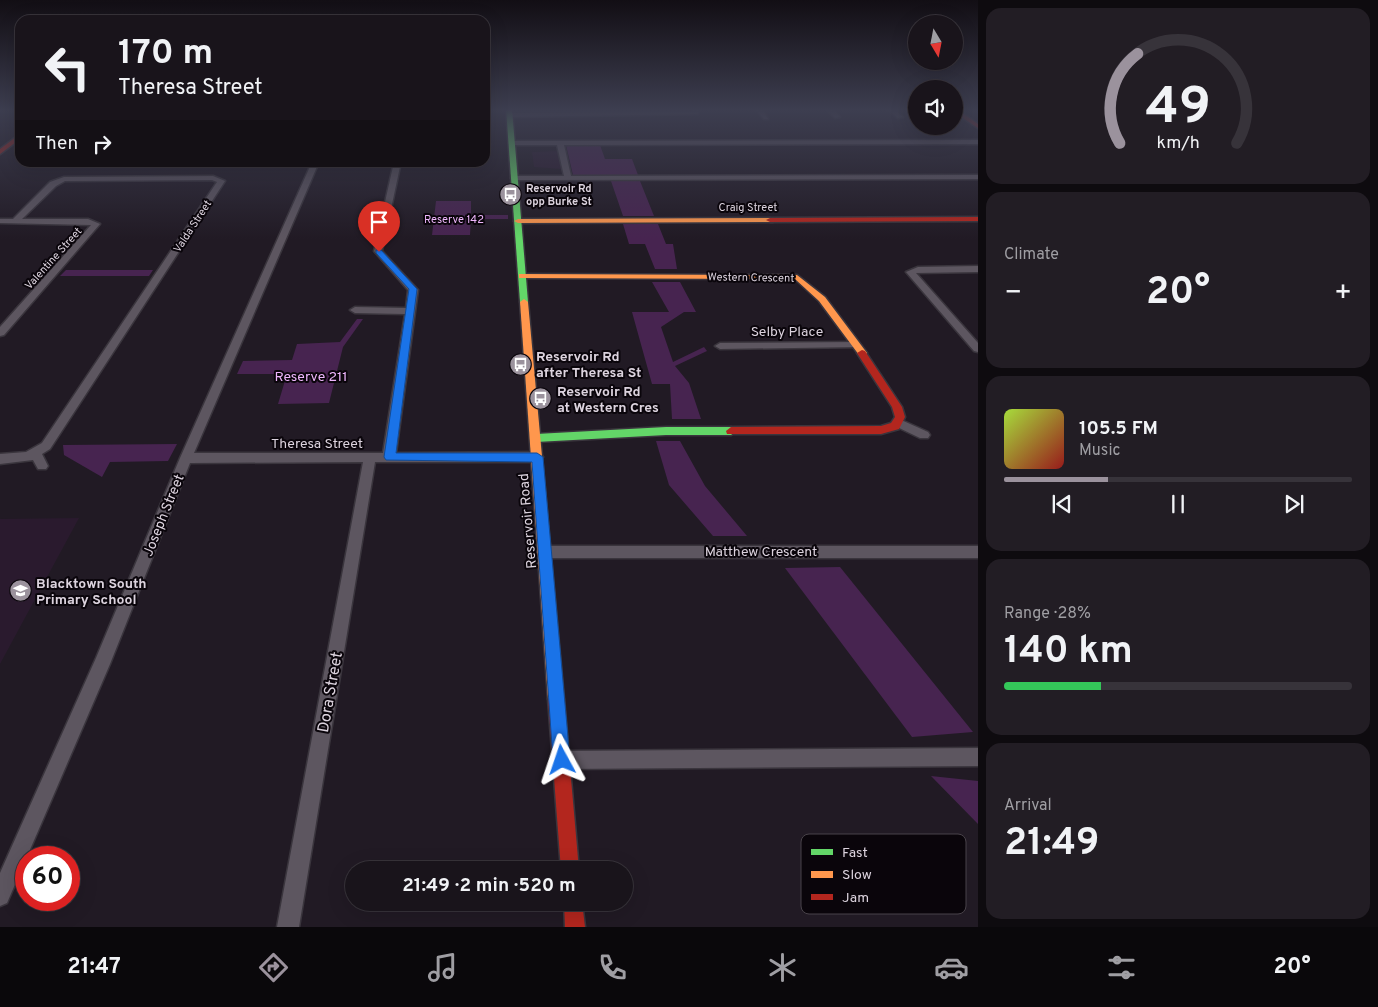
<!DOCTYPE html>
<meta charset="utf-8">
<style>
:root{--surface:#19141b;--page:#221d24;--text:#f1f3f6;--muted:#9f9ea3;--line:#37333a;--accent:#9b929d}
body{margin:0;font-family:Overpass,sans-serif;background:var(--page);color:var(--text);height:100vh;display:flex;flex-direction:column;font-size:19px;white-space:nowrap}
*{box-sizing:border-box;margin:0}
p{font-size:16px;color:var(--muted)}
.icon{flex:none;width:28px;height:28px;fill:none;stroke:currentColor;stroke-width:2;stroke-linecap:round;stroke-linejoin:round}
.map{position:relative;flex:1;overflow:hidden}
.drawer{display:flex;flex-direction:column;gap:8px;padding:8px;background:#0e0b0f;width:400px}
.drawer>*{flex:none}
.guide{position:absolute;left:15px;top:15px;width:475px;height:152px;border-radius:15px;box-shadow:0 5px 20px #0002,0 0 0 1px var(--line);background:#19141b;color:var(--text);overflow:hidden}
.needle{width:32px;rotate:170deg}
.fabs{position:absolute;left:908px;top:15px;display:grid;gap:10px}
.fabs a{display:grid;place-items:center;width:55px;height:55px;border-radius:50%;background:var(--surface);box-shadow:0 5px 20px #0002,0 0 0 1px var(--line);font-size:25px}
.speed{position:absolute;left:15px;top:846px;display:flex;gap:10px;font-size:25px;font-weight:700;text-align:center}
.speed>*{display:grid;place-content:center;width:65px;height:65px;border-radius:50%;background:var(--surface);box-shadow:0 5px 20px #0002,0 0 0 1px var(--line);line-height:1}
.speed .limit{border:8px solid #d22;background:#fff;color:#111}
.pin{position:absolute;display:grid;place-items:center;width:42px;height:42px;color:#fff;margin:-51px -21px;border-radius:50% 50% 50% 0;rotate:-45deg;box-shadow:0 0 5px #0007}
.pin .icon{rotate:45deg}
.me{position:absolute;width:55px;margin:-28px;rotate:355deg;stroke-linejoin:round;filter:drop-shadow(0 0 4px #0008)}
.turn{display:flex;align-items:center;gap:18px;height:105px;padding:0 20px;font-size:22px}
.turn .icon{width:65px;height:65px;stroke-width:2.5}
.turn b{display:block;font-size:35px;line-height:42px}
.then{display:flex;align-items:center;height:48px;padding:0 20px;background:#0003;gap:10px;font-size:19px}
.big{font-size:38px;font-weight:700;line-height:1.1}
.drawer .card{flex:1;display:flex;flex-direction:column;justify-content:center;gap:8px;min-width:0;padding:0 18px;border-radius:15px;background:var(--page)}
.drawer .dial{align-items:center;gap:0}
.dial svg{height:130px;overflow:visible;fill:none;stroke:var(--line);stroke-width:7;stroke-linecap:round;text-anchor:middle}
.dial text{fill:var(--text);stroke:none}
.song{display:flex;align-items:center;gap:15px}
.cover{width:60px;height:60px;border-radius:8px;background:linear-gradient(135deg,hsl(80 70% 55%),hsl(0 70% 35%))}
.played{height:5px;border-radius:2px;background:linear-gradient(90deg,var(--accent) 30%,var(--line) 30%)}
.keys{display:flex;justify-content:space-around;direction:ltr}
.heat{display:flex;justify-content:space-between;align-items:center;font-size:28px;direction:ltr}
.charge{height:8px;border-radius:4px;background:linear-gradient(90deg,#34c759 28%,var(--line) 0)}
.trip{position:absolute;left:345px;top:861px;width:288px;height:50px;border-radius:25px;background:var(--surface);box-shadow:0 5px 20px #0002,0 0 0 1px var(--line);font-weight:700;line-height:50px;text-align:center}
.tab-bar{display:flex;height:80px;justify-content:space-around;align-items:center;background:#0a080b;color:var(--muted)}
.tab-bar .icon{width:35px;height:35px}
.tab-bar .current{color:var(--accent)}
.tab-bar b{font-size:22px;color:var(--text)}
main{display:flex;flex:1;min-height:0}
.map>svg:first-child{display:block}
.built{fill:#2a1a2e}
.green{fill:#472450}
.lines{fill:none;stroke-linecap:round;stroke-linejoin:round}
.street-casing{stroke:#3a353d;stroke-width:3}
.fast-casing{stroke:#3a353d;stroke-width:3}
.slow-casing{stroke:#3a353d;stroke-width:3}
.jam-casing{stroke:#3a353d;stroke-width:3}
.street{fill:#5d5660;fill-rule:evenodd}
.fast{fill:#63d668;fill-rule:evenodd}
.slow{fill:#ff974d;fill-rule:evenodd}
.jam{fill:#b3261e;fill-rule:evenodd}
.route{fill:#1a73e8;stroke:#114b97}
.labels{text-anchor:middle;stroke-width:4;stroke-linejoin:round;paint-order:stroke}
.far-poi-label{font-size:11px;font-weight:bold;fill:#dcd3de;stroke:#0a050b;text-anchor:start}
.far-street-label{font-size:11px;fill:#dcd3de;stroke:#0a050b}
.far-park-label{font-size:11px;fill:#eeb6fc;stroke:#0a050b}
.street-label{font-size:14px;fill:#dcd3de;stroke:#0a050b}
.poi-label{font-size:14px;font-weight:bold;fill:#dcd3de;stroke:#0a050b;text-anchor:start}
.park-label{font-size:14px;fill:#eeb6fc;stroke:#0a050b}
.near-street-label{font-size:16px;fill:#dcd3de;stroke:#0a050b}
.key{fill:#0a050b;stroke:#49434a;stroke-width:1}
.key-label{font-size:14px;fill:#dcd3de}
</style>
<main>
<div class="map">
<svg width="978" height="927" viewBox="0 0 978 927">
<rect width="100%" height="100%" fill="#211a24"/>
<g class="built">
<path d="M 558,151 L 561,169 L 534,167 L 532,152 Z"/>
<path d="M 79,518 L 0,664 L 0,519 Z"/>
</g>
<g class="green">
<path d="M 566,145 L 600,145 L 605,159 L 632,159 L 638,175 L 573,175 Z"/>
<path d="M 611,181 L 640,181 L 654,216 L 623,216 Z"/>
<path d="M 436,201 L 471,201 L 471,215 L 508,215 L 508,219 L 471,219 L 470,235 L 432,235 Z"/>
<path d="M 623,224 L 658,224 L 666,244 L 673,244 L 677,269 L 655,269 L 645,244 L 629,244 Z"/>
<path d="M 66,270 L 153,270 L 149,276 L 60,276 Z"/>
<path d="M 652,282 L 680,282 L 696,312 L 684,312 L 661,327 L 673,362 L 704,347 L 707,351 L 675,366 L 689,383 L 701,419 L 672,419 L 670,384 L 652,384 L 632,312 L 669,312 Z"/>
<path d="M 357,319 L 363,319 L 343,347 L 329,403 L 278,404 L 287,374 L 237,374 L 243,361 L 292,360 L 297,344 L 340,342 Z"/>
<path d="M 656,441 L 680,441 L 705,486 L 747,536 L 713,536 L 669,485 Z"/>
<path d="M 177,444 L 168,461 L 110,462 L 102,477 L 64,455 L 63,445 Z"/>
<path d="M 840,567 L 973,732 L 912,737 L 785,568 Z"/>
<path d="M 931,776 L 978,781 L 978,824 Z"/>
</g>
<g class="lines">
<defs>
<g id="street">
<path d="M 693,109 L 699,109 L 698,114 L 510,117 L 507,115 L 510,113 L 690,112 L 693,112 Z"/>
<path d="M 755,109 L 762,109 L 768,119 L 764,119 Z"/>
<path d="M 826,109 L 833,109 L 840,117 L 835,118 Z"/>
<path d="M 887,109 L 894,109 L 903,117 L 898,118 Z"/>
<path d="M 978,140 L 978,144 L 564,145 L 571,176 L 978,175 L 978,179 L 515,180 L 511,178 L 512,176 L 564,176 L 557,145 L 512,145 L 509,143 L 512,141 Z"/>
<path d="M 312,162 L 319,162 L 194,453 L 383,453 L 405,314 L 355,313 L 350,310 L 355,307 L 406,308 L 408,290 L 374,251 L 394,162 L 401,162 L 382,251 L 418,290 L 396,453 L 537,452 L 543,457 L 537,462 L 375,462 L 299,927 L 277,927 L 363,462 L 190,463 L 110,664 L 7,903 L 0,906 L 0,873 L 96,658 L 180,458 Z"/>
<path d="M 213,176 L 225,181 L 50,449 L 42,454 L 48,466 L 46,469 L 38,469 L 33,460 L 0,464 L 0,454 L 26,452 L 42,443 L 217,182 L 212,180 L 65,181 L 56,186 L 22,219 L 88,219 L 100,224 L 4,335 L 0,336 L 0,327 L 91,225 L 0,223 L 0,219 L 13,219 L 50,182 L 64,177 Z"/>
<path d="M 978,266 L 978,272 L 916,273 L 978,343 L 978,352 L 974,351 L 906,272 L 918,267 Z"/>
<path d="M 855,342 L 859,343 L 859,347 L 720,349 L 715,346 L 720,343 Z"/>
<path d="M 899,419 L 928,432 L 930,435 L 928,438 L 920,438 L 895,426 L 893,423 L 895,420 Z"/>
<path d="M 544,546 L 978,546 L 978,558 L 544,558 L 539,556 L 537,552 L 539,548 Z"/>
<path d="M 978,748 L 978,766 L 562,769 L 556,766 L 553,760 L 556,754 L 562,751 Z"/>
</g>
<g id="fast">
<path d="M 506,109 L 512,109 L 528,302 L 524,305 L 520,302 Z"/>
<path d="M 666,427 L 731,427 L 736,431 L 731,435 L 666,435 L 536,442 L 531,438 L 536,434 Z"/>
</g>
<g id="slow">
<path d="M 770,218 L 774,220 L 773,222 L 518,223 L 514,221 L 518,219 Z"/>
<path d="M 519,274 L 797,275 L 825,297 L 867,353 L 865,355 L 859,355 L 819,301 L 795,279 L 522,278 L 519,278 Z"/>
<path d="M 524,299 L 528,302 L 564,699 L 561,704 L 556,707 L 551,704 L 548,699 L 520,302 Z"/>
</g>
<g id="jam">
<path d="M 954,109 L 957,109 L 978,124 L 978,128 L 954,112 Z"/>
<path d="M 20,134 L 20,139 L 0,154 L 0,149 Z"/>
<path d="M 978,217 L 978,221 L 770,222 L 766,220 L 770,218 Z"/>
<path d="M 862,350 L 865,351 L 902,407 L 905,417 L 899,429 L 881,434 L 727,434 L 726,431 L 731,427 L 881,426 L 891,423 L 895,417 L 892,407 L 857,353 Z"/>
<path d="M 556,691 L 561,694 L 564,699 L 579,870 L 561,870 L 548,699 L 551,694 Z"/>
<path d="M 564,902 L 582,902 L 585,927 L 565,927 Z"/>
</g>
</defs>
<use href="#street" class="street-casing"/>
<use href="#fast" class="fast-casing"/>
<use href="#slow" class="slow-casing"/>
<use href="#jam" class="jam-casing"/>
<use href="#street" class="street"/>
<use href="#fast" class="fast"/>
<use href="#slow" class="slow"/>
<use href="#jam" class="jam"/>
</g>
<linearGradient id="sky" x2="0" y2="1"><stop stop-color="#120e14"/><stop offset="0.46" stop-color="#3d3e50"/><stop offset="1" stop-color="#3d3e50" stop-opacity="0"/></linearGradient>
<rect width="978" height="239" fill="url(#sky)"/>
<path class="route" d="M 376,250 L 381,250 L 417,289 L 396,453 L 537,453 L 543,457 L 570,760 L 567,766 L 562,768 L 556,766 L 553,760 L 532,462 L 386,460 L 384,457 L 409,289 L 376,253 Z"/>
<defs>
<symbol id="bus-disc" viewBox="-11 -11 22 22"><circle r="9.5" fill="#9b929d" stroke="#0a050b"/><path d="M-5-6H5V4H4V6H2V4H-2V6H-4V4H-5ZM-3.5-4V0h7V-4ZM-3.5 1.2v1.5H-2V1.2ZM2 1.2v1.5H3.5V1.2Z" fill="#fff"/></symbol>
<symbol id="school-disc" viewBox="-11 -11 22 22"><circle r="9.5" fill="#9b929d" stroke="#0a050b"/><path d="M0-5L7-2L0 1L-7-2ZM-4 1L0 2.5L4 1V4Q0 6-4 4Z" fill="#fff"/></symbol>
</defs>
<g fill-rule="evenodd">
<use href="#bus-disc" x="498" y="182" width="25" height="25"/>
<use href="#bus-disc" x="508" y="352" width="25" height="25"/>
<use href="#bus-disc" x="528" y="386" width="25" height="25"/>
<use href="#school-disc" x="8" y="578" width="25" height="25"/>
</g>
<g class="labels">
<g class="far-poi-label">
<text x="526" y="192">Reservoir Rd<tspan x="526" dy="13">opp Burke St</tspan></text>
</g>
<g class="far-street-label">
<text x="748" y="211">Craig Street</text>
<text transform="translate(192 226) rotate(-57)" y="4">Valda Street</text>
<text transform="translate(53 258) rotate(-48)" y="4">Valentine Street</text>
<text transform="translate(751 277) rotate(1)" y="4">Western Crescent</text>
</g>
<g class="far-park-label">
<text x="454" y="223">Reserve 142</text>
</g>
<g class="street-label">
<text x="787" y="336">Selby Place</text>
<text x="317" y="448">Theresa Street</text>
<text transform="translate(163 515) rotate(-68)" y="5">Joseph Street</text>
<text transform="translate(527 521) rotate(-95)" y="5">Reservoir Road</text>
<text x="761" y="556">Matthew Crescent</text>
</g>
<g class="poi-label">
<text x="536" y="361">Reservoir Rd<tspan x="536" dy="16">after Theresa St</tspan></text>
<text x="557" y="396">Reservoir Rd<tspan x="557" dy="16">at Western Cres</tspan></text>
<text x="36" y="588">Blacktown South<tspan x="36" dy="16">Primary School</tspan></text>
</g>
<g class="park-label">
<text x="311" y="381">Reserve 211</text>
</g>
<g class="near-street-label">
<text transform="translate(329 692) rotate(-80)" y="6">Dora Street</text>
</g>
</g>
<rect x="801" y="834" width="165" height="80" rx="8" class="key"/>
<rect x="811" y="849" width="22" height="6" fill="#63d668"/>
<rect x="811" y="871" width="22" height="7" fill="#ff974d"/>
<rect x="811" y="894" width="22" height="6" fill="#b3261e"/>
<g class="key-label">
<text x="842" y="857">Fast</text>
<text x="842" y="879">Slow</text>
<text x="842" y="902">Jam</text>
</g>
</svg>
<div class="fabs">
<a><svg class="needle" viewBox="-14 -14 28 28"><path d="M0-13l5 13h-10z" fill="#e53935"/><path d="M0 13l5-13h-10z" fill="#9f9ea3"/></svg></a>
<a><svg class="icon" aria-label="sound" viewBox="0 0 24 24"><path d="M4 9h4l5-4v14l-5-4H4zM17 9q2 3 0 6"/></svg></a>
</div>
<div class="speed"><div class="limit">60</div></div>
<div class="pin" style="left:379px;top:252px;background:#d93025"><svg class="icon" aria-label="arrive" viewBox="0 0 24 24"><path d="M6 21V4h12l-3 4 3 4H6"/></svg></div>
<svg class="me" style="left:562px;top:760px" viewBox="-20 -20 40 40"><path d="M0-17L14 15 0 8-14 15z" fill="#1a73e8" stroke="#fff" stroke-width="4"/></svg>
<div class="trip">21:49 · 2 min · 520 m</div>
<div class="guide">
<div class="turn"><svg class="icon" aria-label="left" viewBox="0 0 24 24"><path d="M17 20v-9H6M10 6l-5 5 5 5"/></svg><div><b>170 m</b>Theresa Street</div></div>
<div class="then">Then<svg class="icon" aria-label="right" viewBox="0 0 24 24"><path d="M7 20v-9h11M14 6l5 5-5 5"/></svg></div>
</div>
</div>
<section class="drawer">
<div class="card dial"><svg viewBox="0 0 100 80">
<path d="M14 69A42 42 0 1 1 86 69"/>
<path d="M14 69A42 42 0 0 1 25 14" stroke="#9b929d"/>
<text x="50" y="56" font-size="32" font-weight="700">49</text>
<text x="50" y="72" font-size="11">km/h</text>
</svg></div>
<div class="card"><p>Climate</p>
<div class="heat"><a>−</a><b class="big">20°</b><a>+</a></div>
</div>
<div class="card">
<div class="song"><i class="cover"></i><div><b>105.5 FM</b><p>Music</p></div></div>
<div class="played"></div>
<div class="keys"><svg class="icon" aria-label="previous" viewBox="0 0 24 24"><path d="M18 5L8 12l10 7zM5 5v14"/></svg><svg class="icon" aria-label="pause" viewBox="0 0 24 24"><path d="M8 5v14M16 5v14"/></svg><svg class="icon" aria-label="next" viewBox="0 0 24 24"><path d="M6 5l10 7-10 7zM19 5v14"/></svg></div>
</div>
<div class="card"><p>Range · 28%</p><b class="big">140 km</b><div class="charge"></div></div>
<div class="card"><p>Arrival</p><b class="big">21:49</b></div>
</section>
</main>
<nav class="tab-bar">
<b>21:47</b>
<svg class="icon current" aria-label="directions" viewBox="0 0 24 24"><path d="M12 3l9 9-9 9-9-9zM9 14v-3h6M13 9l2 2-2 2"/></svg>
<svg class="icon" aria-label="music" viewBox="0 0 24 24"><path d="M9 18V5l10-2v13"/><circle cx="6" cy="18" r="3"/><circle cx="16" cy="16" r="3"/></svg>
<svg class="icon" aria-label="phone" viewBox="0 0 24 24"><path d="M5 4h4l2 5-3 2q2 4 5 5l2-3 5 2v4C11 20 4 13 5 4z"/></svg>
<svg class="icon" aria-label="climate" viewBox="0 0 24 24"><path d="M12 3v18M4 7l16 10M4 17L20 7"/></svg>
<svg class="icon" aria-label="car" viewBox="0 0 24 24"><path d="M5 17H2v-5l4-1 3-4h7l3 4 3 1v5h-3M9 17h6M6 11h13"/><circle cx="7" cy="17" r="2"/><circle cx="17" cy="17" r="2"/></svg>
<svg class="icon" aria-label="filters" viewBox="0 0 24 24"><path d="M4 7h16M4 17h16"/><circle cx="9" cy="7" r="2"/><circle cx="15" cy="17" r="2"/></svg>
<b>20°</b>
</nav>
